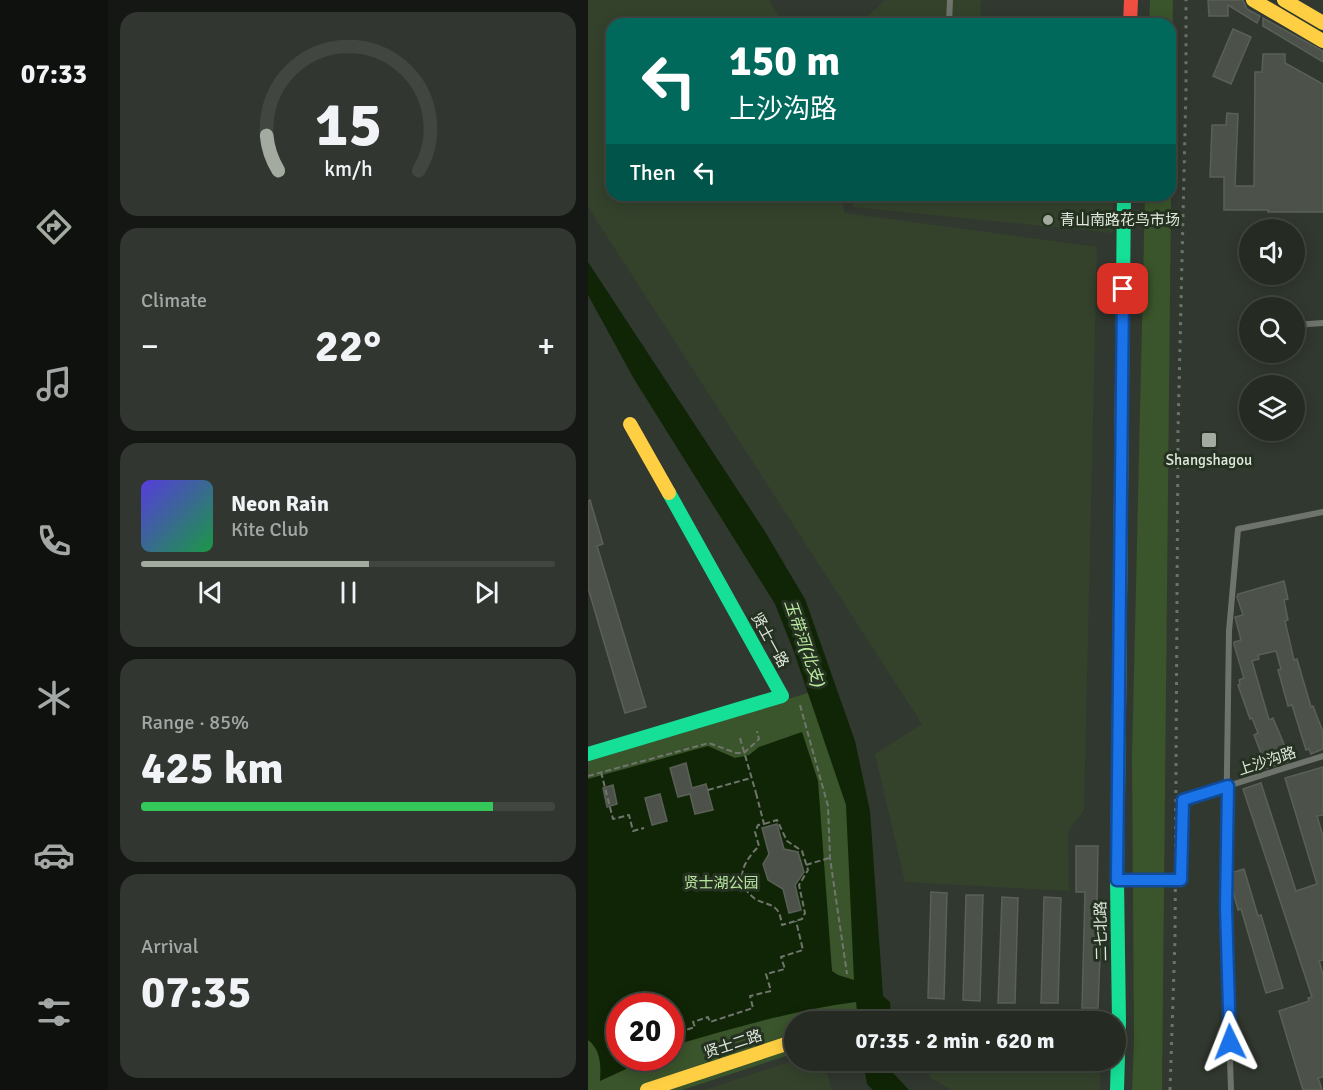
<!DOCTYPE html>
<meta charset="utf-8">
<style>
:root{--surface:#252a23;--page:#313630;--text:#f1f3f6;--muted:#a3a7a6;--line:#424641;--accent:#a3aaa0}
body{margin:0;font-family:Signika,"Noto Sans SC",sans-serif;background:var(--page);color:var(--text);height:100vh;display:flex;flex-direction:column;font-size:22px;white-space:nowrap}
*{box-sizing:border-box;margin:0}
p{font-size:20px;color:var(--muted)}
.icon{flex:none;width:33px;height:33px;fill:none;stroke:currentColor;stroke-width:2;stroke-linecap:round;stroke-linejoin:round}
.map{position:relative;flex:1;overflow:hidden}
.drawer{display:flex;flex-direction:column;gap:12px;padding:12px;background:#141713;width:480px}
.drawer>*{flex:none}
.hud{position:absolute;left:18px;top:18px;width:570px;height:183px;border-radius:18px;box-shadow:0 3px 15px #0003,0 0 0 2px var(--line);background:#00695c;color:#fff;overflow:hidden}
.tools{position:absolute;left:651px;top:219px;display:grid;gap:12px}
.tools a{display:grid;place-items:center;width:66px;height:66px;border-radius:50%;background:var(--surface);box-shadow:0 3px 15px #0003,0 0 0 2px var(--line);font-size:30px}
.speed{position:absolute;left:18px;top:993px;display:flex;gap:12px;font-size:30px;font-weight:700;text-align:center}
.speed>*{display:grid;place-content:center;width:78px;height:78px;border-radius:50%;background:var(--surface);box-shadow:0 3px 15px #0003,0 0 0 2px var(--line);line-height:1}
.speed .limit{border:9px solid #d22;background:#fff;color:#111}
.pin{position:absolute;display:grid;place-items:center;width:51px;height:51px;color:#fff;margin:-26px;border-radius:12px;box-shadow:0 3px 9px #0006}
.me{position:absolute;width:66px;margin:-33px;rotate:358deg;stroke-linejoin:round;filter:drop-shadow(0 0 4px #0008)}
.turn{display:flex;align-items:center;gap:21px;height:126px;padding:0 24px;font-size:27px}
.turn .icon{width:78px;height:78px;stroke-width:2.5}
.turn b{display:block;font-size:42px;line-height:51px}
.then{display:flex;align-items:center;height:57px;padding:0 24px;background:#0003;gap:12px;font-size:22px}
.big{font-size:45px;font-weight:700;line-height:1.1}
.drawer .card{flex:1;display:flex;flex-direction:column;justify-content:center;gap:9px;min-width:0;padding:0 21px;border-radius:18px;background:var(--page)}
.drawer .dial{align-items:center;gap:0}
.dial svg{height:156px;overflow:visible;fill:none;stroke:var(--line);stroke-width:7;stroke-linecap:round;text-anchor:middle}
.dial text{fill:var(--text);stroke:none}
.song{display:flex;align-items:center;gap:18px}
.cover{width:72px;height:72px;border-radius:9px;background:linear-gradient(135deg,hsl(250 70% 55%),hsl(140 70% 35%))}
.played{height:6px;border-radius:3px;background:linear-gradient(90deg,var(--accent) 55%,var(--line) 55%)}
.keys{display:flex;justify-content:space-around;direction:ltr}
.heat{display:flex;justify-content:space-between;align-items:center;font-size:33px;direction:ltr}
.charge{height:9px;border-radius:4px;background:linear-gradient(90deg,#34c759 85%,var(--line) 0)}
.trip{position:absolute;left:196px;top:1011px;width:342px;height:60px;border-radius:30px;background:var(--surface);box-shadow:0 3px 15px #0003,0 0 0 2px var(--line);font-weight:700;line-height:60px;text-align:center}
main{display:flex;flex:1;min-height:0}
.dock{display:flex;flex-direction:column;width:108px;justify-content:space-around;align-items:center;background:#0f110e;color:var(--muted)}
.dock .icon{width:42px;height:42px}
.dock .on{color:var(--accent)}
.dock b{font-size:27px;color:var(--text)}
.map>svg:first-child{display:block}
.built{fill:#34422c}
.green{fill:#3a542b;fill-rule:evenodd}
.water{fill:#102505}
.building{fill:#4c514a;stroke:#5a6058;stroke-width:1.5}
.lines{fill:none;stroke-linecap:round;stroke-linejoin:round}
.path{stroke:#70756e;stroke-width:2;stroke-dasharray:6 3;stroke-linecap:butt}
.lane{stroke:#6e746c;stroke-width:6}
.street{stroke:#6e746c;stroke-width:12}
.fast{stroke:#16e098;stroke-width:14}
.slow{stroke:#ffcf43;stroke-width:14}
.jam{stroke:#f24e42;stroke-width:14}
.rail{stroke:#6d736b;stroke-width:3;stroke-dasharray:3 6;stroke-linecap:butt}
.path-bridge{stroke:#70756e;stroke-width:2;stroke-dasharray:6 3;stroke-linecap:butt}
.route-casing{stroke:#114b97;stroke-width:15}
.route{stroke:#1a73e8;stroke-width:10}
.poi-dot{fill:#a3aaa0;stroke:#263221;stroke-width:2}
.labels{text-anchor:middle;stroke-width:6;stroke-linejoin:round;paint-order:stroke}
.poi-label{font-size:15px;fill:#e0e8dd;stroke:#263221;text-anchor:start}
.street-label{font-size:15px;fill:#e0e8dd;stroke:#263221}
.park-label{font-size:15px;fill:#b6e79d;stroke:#263221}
.water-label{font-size:16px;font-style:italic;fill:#b7e89e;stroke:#263221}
</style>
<main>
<nav class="dock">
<b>07:33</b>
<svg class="icon on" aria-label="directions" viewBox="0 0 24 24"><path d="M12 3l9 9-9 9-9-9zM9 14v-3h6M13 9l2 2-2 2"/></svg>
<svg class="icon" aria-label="music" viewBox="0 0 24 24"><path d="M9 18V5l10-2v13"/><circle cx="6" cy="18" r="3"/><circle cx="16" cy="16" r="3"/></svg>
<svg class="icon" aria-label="phone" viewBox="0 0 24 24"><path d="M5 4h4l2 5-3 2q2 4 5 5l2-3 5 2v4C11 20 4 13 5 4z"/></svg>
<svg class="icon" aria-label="climate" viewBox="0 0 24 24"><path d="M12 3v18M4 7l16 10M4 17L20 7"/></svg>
<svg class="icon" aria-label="car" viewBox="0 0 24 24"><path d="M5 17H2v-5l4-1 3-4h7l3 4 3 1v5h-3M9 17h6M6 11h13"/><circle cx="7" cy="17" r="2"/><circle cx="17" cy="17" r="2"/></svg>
<svg class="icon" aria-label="filters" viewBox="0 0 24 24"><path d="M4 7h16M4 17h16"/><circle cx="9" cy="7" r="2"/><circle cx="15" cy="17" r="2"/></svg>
</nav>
<section class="drawer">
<div class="card dial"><svg viewBox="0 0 100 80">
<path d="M14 69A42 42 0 1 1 86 69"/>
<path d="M14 69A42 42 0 0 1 8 51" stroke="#a3aaa0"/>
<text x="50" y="56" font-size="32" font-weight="700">15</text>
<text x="50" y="72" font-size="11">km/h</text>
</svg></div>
<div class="card"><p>Climate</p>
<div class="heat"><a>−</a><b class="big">22°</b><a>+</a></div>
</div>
<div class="card">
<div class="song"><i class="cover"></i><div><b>Neon Rain</b><p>Kite Club</p></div></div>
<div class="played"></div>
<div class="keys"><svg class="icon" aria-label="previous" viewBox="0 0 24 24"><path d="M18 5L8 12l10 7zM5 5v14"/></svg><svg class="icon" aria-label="pause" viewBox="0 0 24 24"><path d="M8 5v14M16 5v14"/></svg><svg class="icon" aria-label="next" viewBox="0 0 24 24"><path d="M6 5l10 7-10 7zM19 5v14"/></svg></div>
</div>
<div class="card"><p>Range · 85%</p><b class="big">425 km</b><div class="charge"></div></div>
<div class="card"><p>Arrival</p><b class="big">07:35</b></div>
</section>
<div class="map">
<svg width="735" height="1090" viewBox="0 0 735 1090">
<rect width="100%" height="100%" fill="#31382f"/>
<g class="built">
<path d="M 0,0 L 181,0 L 196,24 L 24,24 L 24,195 L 253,195 L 257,213 L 509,247 L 496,810 L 480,832 L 481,891 L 317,882 L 287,754 L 334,724 L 0,207 Z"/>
<path d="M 297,0 L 393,0 L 392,24 L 271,24 Z"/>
<path d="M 262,195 L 525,195 L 525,233 L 265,207 Z"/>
<path d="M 207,1060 L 235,1061 L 244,1090 L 116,1090 Z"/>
<path d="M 342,1061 L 512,1061 L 512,1090 L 364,1090 L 342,1078 Z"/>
</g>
<g class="green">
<path d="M 562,0 L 585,0 L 574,1090 L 544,1090 L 546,1041 L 544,758 L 557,195 L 582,195 L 582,24 L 561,24 Z"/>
<path d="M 223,692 L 260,805 L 275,1021 L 207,1022 L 207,1053 L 94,1090 L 0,1090 L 0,759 ZM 32,1006 L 82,1006 L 82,1058 L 32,1058 Z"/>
</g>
<g class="water">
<path d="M 0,262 L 176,530 L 217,599 L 267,741 L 282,811 L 295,996 L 302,1002 L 303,1021 L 270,1021 L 268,1002 C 205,1010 144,1029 83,1046 L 82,1006 L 32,1006 L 32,1058 L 62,1058 L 12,1081 C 13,1065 13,1050 0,1040 L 0,779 L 120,746 L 147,758 L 161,755 L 171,747 L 214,732 L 230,781 L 244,971 L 250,975 L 266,980 L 258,805 L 206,652 L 187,604 L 46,379 L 0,295 Z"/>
<path d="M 275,1061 L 304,1061 L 305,1073 L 321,1090 L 285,1090 L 279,1084 Z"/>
</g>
<g class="building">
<path d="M 620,0 L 655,0 L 659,9 L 672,16 L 669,23 L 640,5 L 640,16 L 621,16 Z"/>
<path d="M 675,18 L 735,51 L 735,62 L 675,26 Z"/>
<path d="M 645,29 L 663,37 L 643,84 L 625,76 Z"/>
<path d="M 675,54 L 697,54 L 697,63 L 735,84 L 735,212 L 680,212 L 680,210 L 636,210 L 636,177 L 622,177 L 624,125 L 638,125 L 639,113 L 650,114 L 647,186 L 666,186 L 667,72 L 674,72 Z"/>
<path d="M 2,500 L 15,544 L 9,546 L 58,707 L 37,713 L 0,588 L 0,501 Z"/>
<path d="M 696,581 L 700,599 L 696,600 L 700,620 L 697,621 L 706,660 L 709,659 L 723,707 L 725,706 L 735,732 L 735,749 L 723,754 L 721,749 L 718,750 L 704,705 L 700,706 L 690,670 L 693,669 L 688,651 L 670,655 L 671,659 L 664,661 L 681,720 L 685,718 L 703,761 L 679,768 L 666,735 L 670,733 L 664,718 L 662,719 L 650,685 L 652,684 L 651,680 L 656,678 L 646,645 L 646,642 L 653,640 L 647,617 L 655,615 L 649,597 L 650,594 Z"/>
<path d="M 98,763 L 104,788 L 118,784 L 125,810 L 107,814 L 102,794 L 90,797 L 82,768 Z"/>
<path d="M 735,767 L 735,815 L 729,816 L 735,836 L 735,960 L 731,961 L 735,974 L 735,1077 L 730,1078 L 734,1090 L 715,1090 L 691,1011 L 721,1001 L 720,998 L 724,997 L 655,789 L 673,783 L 708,891 L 729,884 L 697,778 Z"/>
<path d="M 25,785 L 29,804 L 19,807 L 15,788 Z"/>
<path d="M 72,794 L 79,821 L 64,825 L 57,798 Z"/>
<path d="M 189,824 L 196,849 L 210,852 L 216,872 L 207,885 L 213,910 L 201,913 L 195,889 L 180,880 L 175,864 L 181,854 L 174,828 Z"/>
<path d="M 488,846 L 510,846 L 509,902 L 514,902 L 510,1008 L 494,1008 L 497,892 L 488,892 Z"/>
<path d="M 656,869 L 670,916 L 673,915 L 695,988 L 678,993 L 653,909 L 650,910 L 643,884 L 643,873 Z"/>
<path d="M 343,892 L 359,893 L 356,999 L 340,998 Z"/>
<path d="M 378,895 L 395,895 L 392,1001 L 375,1000 Z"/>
<path d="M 414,897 L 430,898 L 427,1003 L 410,1003 Z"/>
<path d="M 456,897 L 473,898 L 470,1003 L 453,1003 Z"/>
</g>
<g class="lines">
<g class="path">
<path d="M 212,705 L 240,806 L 242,858 L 259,974"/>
<path d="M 13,772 L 25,819 L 41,815 L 45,831 L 56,828"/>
<path d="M 0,776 L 121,743 L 148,753 L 156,753 L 171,739 L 169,731"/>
<path d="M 120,790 L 163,778"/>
<path d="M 168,793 L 176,824 L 170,825 L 167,832 L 171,846 C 156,861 144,881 166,898 C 172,903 182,903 187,908 C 192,911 193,920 194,925 L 214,919 L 217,913 L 211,885 L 220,870 L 214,851 L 199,841 L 189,820 L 176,824"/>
<path d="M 218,865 L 241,858"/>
<path d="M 82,1035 L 107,1027 L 105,1022 L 120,1017 L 122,1022 L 165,1008 L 162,996 L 183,991 L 178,974 L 197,969 L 193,957 L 215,950 L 208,921"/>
</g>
<g class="lane">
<path d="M 361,24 L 362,0"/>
<path d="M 492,195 L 501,196"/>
<path d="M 706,325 L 735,323"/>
<path d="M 660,330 L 662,329"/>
<path d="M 532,880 L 593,880 L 595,800 L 735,756"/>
<path d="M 643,1090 L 637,907 L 641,631 L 650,529 L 735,512"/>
</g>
<path class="street" d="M 305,1022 L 490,1022"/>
<g class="fast">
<path d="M 534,385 L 536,195"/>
<path d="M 0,754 L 194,696 L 81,493"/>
<path d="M 529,1090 L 531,1022 L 529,880 L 531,711"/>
</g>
<g class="slow">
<path d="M 665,0 L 735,41"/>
<path d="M 696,0 L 735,23"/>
<path d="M 42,424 L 81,493"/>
<path d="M 531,711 L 534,385"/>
<path d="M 59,1090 L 207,1041"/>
</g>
<path class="jam" d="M 542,24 L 543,0"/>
<path class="rail" d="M 582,1090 L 587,940 L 590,432 L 598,88 L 598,0"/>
<path class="path-bridge" d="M 152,738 L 168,793"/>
</g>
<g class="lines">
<defs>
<path id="route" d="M 535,289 L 529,880 L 593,880 L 595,800 L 640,786 L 638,907 L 642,1042"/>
</defs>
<use href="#route" class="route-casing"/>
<use href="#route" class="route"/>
</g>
<g class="poi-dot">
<circle cx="460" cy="220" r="6"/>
<rect x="613" y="432" width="16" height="16" rx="3"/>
</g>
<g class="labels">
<g class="poi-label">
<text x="472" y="225">青山南路花鸟市场</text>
<text x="621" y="465" text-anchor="middle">Shangshagou</text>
</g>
<g class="street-label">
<text transform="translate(182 640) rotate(61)" y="5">贤士一路</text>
<text transform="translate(679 761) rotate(-18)" y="5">上沙沟路</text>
<text transform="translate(513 931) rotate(-91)" y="5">二七北路</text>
<text transform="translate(145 1044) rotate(-18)" y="5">贤士二路</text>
</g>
<g class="park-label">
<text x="133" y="888">贤士湖公园</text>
</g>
<g class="water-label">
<text transform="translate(217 643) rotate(71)" y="6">玉带河(北支)</text>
</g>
</g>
</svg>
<div class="tools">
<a><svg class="icon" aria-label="sound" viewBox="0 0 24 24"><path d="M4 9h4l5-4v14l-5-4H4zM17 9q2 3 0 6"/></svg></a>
<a><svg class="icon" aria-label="search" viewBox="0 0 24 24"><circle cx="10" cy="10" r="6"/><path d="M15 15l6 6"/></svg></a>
<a><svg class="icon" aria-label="layers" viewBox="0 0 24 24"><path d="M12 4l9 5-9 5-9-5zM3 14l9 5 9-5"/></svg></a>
</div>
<div class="speed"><div class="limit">20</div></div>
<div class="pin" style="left:535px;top:289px;background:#d93025"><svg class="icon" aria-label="arrive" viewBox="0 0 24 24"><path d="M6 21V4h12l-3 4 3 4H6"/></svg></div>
<svg class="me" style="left:642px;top:1042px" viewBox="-20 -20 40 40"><path d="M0-17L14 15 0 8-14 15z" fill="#1a73e8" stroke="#fff" stroke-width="4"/></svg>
<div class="trip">07:35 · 2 min · 620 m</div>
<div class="hud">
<div class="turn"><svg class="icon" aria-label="left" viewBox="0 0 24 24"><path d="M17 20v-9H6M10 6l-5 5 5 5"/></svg><div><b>150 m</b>上沙沟路</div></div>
<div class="then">Then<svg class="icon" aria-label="left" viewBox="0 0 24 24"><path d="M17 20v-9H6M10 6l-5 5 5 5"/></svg></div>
</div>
</div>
</main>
